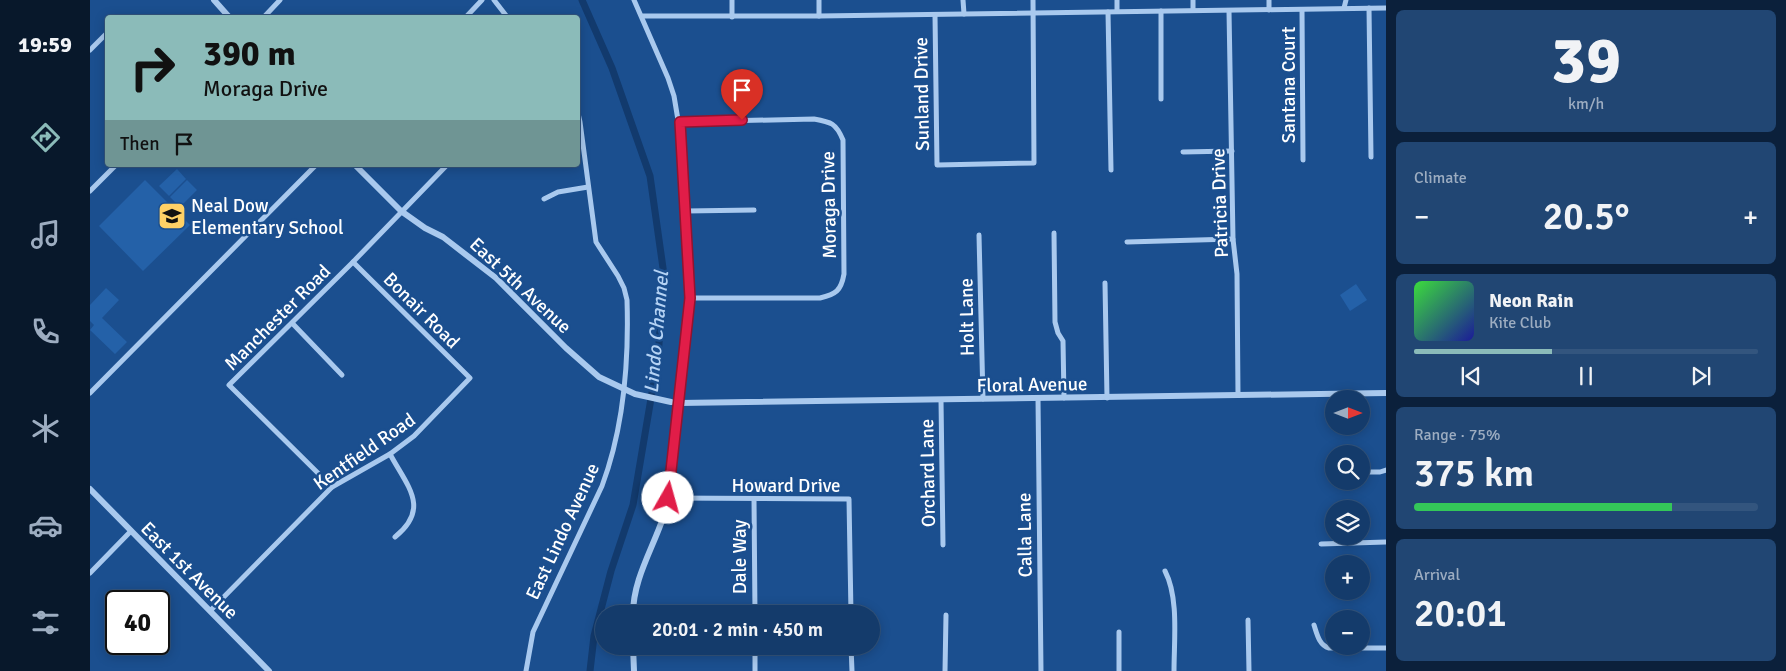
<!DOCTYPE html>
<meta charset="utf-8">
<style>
:root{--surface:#143b6b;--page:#214673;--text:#f1f3f6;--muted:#9dadc1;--line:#33557e;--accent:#8bbbb9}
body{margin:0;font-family:Signika,sans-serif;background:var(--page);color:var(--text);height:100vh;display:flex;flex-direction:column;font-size:19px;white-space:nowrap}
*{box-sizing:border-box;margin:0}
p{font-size:16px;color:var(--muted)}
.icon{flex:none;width:28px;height:28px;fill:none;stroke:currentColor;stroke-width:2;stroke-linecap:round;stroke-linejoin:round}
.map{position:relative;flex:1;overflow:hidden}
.sheet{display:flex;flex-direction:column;gap:10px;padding:10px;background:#0b203b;width:400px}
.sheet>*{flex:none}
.top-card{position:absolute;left:15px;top:15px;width:475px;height:152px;border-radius:5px;box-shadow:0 2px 12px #0003,0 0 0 1px var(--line);background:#8bbbb9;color:#111;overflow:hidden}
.needle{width:32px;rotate:90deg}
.fabs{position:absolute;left:1235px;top:390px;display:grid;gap:10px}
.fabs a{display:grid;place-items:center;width:45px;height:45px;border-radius:50%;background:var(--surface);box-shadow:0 2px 12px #0003,0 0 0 1px var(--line);font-size:25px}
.speed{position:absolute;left:15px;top:590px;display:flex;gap:10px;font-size:25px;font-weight:700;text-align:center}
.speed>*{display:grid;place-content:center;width:65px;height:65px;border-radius:50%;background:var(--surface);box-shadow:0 2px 12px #0003,0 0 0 1px var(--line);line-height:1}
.speed .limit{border:2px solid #111;border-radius:8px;background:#fff;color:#111}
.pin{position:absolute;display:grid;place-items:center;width:42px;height:42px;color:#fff;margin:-51px -21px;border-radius:50% 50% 50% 0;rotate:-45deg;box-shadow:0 0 5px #0007}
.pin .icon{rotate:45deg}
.me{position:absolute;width:55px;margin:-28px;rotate:7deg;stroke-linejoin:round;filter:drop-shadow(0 0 4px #0008)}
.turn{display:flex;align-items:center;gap:18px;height:105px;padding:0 15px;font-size:22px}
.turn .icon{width:65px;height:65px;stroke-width:2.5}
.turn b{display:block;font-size:35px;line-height:42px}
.then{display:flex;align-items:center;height:48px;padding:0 15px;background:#0003;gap:10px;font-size:19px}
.big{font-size:38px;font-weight:600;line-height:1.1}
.sheet .tile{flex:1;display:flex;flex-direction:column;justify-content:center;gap:8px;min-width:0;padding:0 18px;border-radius:8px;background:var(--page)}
.sheet .dial{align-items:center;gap:0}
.dial b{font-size:65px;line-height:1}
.song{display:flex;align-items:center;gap:15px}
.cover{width:60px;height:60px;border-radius:8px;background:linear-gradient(135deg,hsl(120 70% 55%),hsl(240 70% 35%))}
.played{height:5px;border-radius:2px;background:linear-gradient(90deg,var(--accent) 40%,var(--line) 40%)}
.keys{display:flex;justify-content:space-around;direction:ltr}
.heat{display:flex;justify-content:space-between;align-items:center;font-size:28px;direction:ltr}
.charge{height:8px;border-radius:4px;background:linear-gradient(90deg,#34c759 75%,var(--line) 0)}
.trip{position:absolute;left:505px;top:605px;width:285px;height:50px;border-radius:25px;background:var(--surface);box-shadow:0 2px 12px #0003,0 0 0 1px var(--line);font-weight:600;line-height:50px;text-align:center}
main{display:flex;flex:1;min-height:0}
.menu{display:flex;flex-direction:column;width:90px;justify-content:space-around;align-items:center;background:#08182b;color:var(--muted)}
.menu .icon{width:35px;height:35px}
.menu .on{color:var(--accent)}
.menu b{font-size:22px;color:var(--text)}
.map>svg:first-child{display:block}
.park{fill:#2461a8}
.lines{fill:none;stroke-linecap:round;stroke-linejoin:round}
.canal{stroke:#123a6d;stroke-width:7}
.minor{stroke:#a9c9ee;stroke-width:5}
.tertiary{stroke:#a9c9ee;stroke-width:6}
.route-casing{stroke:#92132f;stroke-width:12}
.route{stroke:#e11d48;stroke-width:9}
.labels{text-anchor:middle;stroke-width:5;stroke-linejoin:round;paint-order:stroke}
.street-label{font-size:19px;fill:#fff;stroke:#1b4f8f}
.poi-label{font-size:19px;fill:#fff;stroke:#1b4f8f;text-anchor:start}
.water-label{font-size:20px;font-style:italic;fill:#b5d3f5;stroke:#1b4f8f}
</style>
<main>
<nav class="menu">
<b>19:59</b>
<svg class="icon on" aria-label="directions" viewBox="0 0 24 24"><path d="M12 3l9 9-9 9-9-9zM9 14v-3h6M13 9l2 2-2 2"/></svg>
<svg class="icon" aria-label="music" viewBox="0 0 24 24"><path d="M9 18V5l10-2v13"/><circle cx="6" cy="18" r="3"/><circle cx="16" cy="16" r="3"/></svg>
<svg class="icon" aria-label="phone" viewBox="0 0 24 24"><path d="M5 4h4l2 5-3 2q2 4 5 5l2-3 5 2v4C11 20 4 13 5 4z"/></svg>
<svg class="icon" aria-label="climate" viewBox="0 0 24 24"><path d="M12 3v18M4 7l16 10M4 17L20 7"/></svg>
<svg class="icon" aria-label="car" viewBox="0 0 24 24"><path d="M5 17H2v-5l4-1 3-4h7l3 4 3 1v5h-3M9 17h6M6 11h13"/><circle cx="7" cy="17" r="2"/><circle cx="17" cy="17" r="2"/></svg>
<svg class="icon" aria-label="filters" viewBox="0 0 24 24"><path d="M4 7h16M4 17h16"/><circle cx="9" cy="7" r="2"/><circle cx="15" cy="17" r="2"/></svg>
</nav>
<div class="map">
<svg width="1296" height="671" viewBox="0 0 1296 671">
<rect width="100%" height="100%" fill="#1b4f8f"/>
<g class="park">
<path d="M 87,169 L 96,179 L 79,196 L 69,186 Z"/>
<path d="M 55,180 L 100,225 L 53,271 L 9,226 Z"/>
<path d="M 97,180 L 107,190 L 90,207 L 80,197 Z"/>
<path d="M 1266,284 L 1277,300 L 1260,311 L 1250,295 Z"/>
<path d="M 16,288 L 29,300 L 12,318 L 37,342 L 25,354 L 0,330 L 4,325 L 0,321 L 0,305 Z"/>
</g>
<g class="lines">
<path class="canal" d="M 492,0 L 522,68 L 560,176 L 574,275 L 568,357 L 543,505 L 521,571 L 504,636 L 500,671"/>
<g class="minor">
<path d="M 404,0 L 418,18"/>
<path d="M 544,0 L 578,78 L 584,96 L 591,138 L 600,298 L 589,403 L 581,402"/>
<path d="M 642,0 L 642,17"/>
<path d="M 729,0 L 729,16"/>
<path d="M 873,0 L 874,14"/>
<path d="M 1027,0 L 1027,11"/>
<path d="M 1103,0 L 1103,10"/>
<path d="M 1179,0 L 1179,10"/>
<path d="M 1254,8 L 1256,0"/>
<path d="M 1279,8 L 1281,157"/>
<path d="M 1212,10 L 1213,160"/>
<path d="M 1071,11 L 1071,99"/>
<path d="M 1139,11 L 1143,239 L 1147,274 L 1148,395"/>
<path d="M 1018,12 L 1021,170"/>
<path d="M 845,15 L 847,165 L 944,163 L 943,0"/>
<path d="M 553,16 L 729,16 L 1296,8"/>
<path d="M 173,18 L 190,0"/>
<path d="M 375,18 L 392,0"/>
<path d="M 0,50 L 18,32"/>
<path d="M 589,122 L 724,119 C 741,122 746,123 753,140 L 754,274 C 751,291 746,294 730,298 L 600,298"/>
<path d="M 1093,152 L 1142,151"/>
<path d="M 0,191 L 26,165"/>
<path d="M 454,199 L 468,192 L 498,187"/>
<path d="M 596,211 L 664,210"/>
<path d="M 964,233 L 965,322 L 968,333 L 973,341 L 974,398"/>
<path d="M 889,235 L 893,399"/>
<path d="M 1037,242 L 1143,239"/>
<path d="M 1015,283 L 1017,398"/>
<path d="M 203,324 L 252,375"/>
<path d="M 0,393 L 226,165"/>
<path d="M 948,398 L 951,671"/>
<path d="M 851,400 L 853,545"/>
<path d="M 300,454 C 317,486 341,508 305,537"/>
<path d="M 1278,472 L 1290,472 L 1296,470"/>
<path d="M 242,487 L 139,385 L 263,262 L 357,165"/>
<path d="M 578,498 L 759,499 L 761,614"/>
<path d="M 664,499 L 665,614"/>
<path d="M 1231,544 L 1296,542"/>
<path d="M 1075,571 C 1089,598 1084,640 1084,671"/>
<path d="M 0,573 L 41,531"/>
<path d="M 120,611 L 242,487 L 300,454 L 324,436 L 380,378 L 263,262"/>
<path d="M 1158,620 L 1159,671"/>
<path d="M 1224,625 C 1227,634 1229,645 1239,648 L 1296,648"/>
<path d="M 1029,632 L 1029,671"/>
<path d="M 665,646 L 665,671"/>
<path d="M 761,646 L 762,671"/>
<path d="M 436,671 L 443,632 L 512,486 C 534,427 539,362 537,300 L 534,288 L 528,276 L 506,242 L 490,122 L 488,113"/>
<path d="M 855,671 L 856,615"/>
</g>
<g class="tertiary">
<path d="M 124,0 L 140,18"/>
<path d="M 265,165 L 311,211 L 335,228 L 353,237 L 406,278 L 476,348 L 509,377 L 545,394 L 581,402"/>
<path d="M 0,489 L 179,671"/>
<path d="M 543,614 C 543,580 562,550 573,518 C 584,483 586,440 589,403 L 1296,393"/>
<path d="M 543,646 L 544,671"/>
</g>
</g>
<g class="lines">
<defs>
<path id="route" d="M 578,498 L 600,298 L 590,122 L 652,120"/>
</defs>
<use href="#route" class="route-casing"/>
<use href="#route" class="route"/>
</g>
<defs>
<symbol id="school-square" viewBox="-11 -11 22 22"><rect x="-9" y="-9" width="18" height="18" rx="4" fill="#ffd166" stroke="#1b4f8f"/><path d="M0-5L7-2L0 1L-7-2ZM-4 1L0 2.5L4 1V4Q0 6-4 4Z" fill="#111"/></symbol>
</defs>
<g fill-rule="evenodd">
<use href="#school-square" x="66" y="200" width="32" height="32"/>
</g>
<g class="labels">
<g class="street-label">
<text transform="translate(1198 85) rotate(-90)" y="7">Santana Court</text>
<text transform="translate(831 94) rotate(-91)" y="7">Sunland Drive</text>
<text transform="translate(1129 203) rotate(-92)" y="7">Patricia Drive</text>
<text transform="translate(738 205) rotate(-91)" y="7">Moraga Drive</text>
<text transform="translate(431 285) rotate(43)" y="7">East 5th Avenue</text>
<text transform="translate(332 310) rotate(45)" y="7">Bonair Road</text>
<text transform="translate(187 317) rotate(-45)" y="7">Manchester Road</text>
<text transform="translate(876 317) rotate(-91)" y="7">Holt Lane</text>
<text transform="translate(942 384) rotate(-1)" y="7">Floral Avenue</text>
<text transform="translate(274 451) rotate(-35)" y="7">Kentfield Road</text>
<text transform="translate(837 473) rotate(-91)" y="7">Orchard Lane</text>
<text x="696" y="492">Howard Drive</text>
<text transform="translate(472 531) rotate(-65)" y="7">East Lindo Avenue</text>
<text transform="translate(934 535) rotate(-91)" y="7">Calla Lane</text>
<text transform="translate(649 557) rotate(-90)" y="7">Dale Way</text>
<text transform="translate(100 570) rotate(45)" y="7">East 1st Avenue</text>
</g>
<g class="poi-label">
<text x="101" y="212">Neal Dow<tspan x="101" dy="22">Elementary School</tspan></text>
</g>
<g class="water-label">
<text transform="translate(566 332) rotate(-85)" y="7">Lindo Channel</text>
</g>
</g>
</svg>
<div class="fabs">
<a><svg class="needle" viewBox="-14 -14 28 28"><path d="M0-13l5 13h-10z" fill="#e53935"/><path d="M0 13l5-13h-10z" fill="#9dadc1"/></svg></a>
<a><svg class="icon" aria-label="search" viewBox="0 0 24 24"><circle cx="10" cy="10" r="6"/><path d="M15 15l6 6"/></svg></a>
<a><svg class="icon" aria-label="layers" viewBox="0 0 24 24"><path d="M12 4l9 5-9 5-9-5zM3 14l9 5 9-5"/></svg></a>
<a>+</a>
<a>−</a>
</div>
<div class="speed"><div class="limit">40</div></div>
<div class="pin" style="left:652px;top:120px;background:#d93025"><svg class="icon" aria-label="arrive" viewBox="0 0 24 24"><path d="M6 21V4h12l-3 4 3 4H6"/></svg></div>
<svg class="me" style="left:578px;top:498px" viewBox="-20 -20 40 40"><circle r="19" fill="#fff"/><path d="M0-13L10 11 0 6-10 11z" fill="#e11d48"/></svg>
<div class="trip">20:01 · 2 min · 450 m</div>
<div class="top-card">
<div class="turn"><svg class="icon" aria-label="right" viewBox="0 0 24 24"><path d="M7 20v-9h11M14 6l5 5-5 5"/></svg><div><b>390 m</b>Moraga Drive</div></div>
<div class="then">Then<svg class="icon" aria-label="arrive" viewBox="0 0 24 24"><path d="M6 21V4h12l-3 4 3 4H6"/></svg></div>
</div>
</div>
<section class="sheet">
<div class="tile dial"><b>39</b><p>km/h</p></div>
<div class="tile"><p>Climate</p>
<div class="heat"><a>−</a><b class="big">20.5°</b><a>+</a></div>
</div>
<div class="tile">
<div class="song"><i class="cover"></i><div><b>Neon Rain</b><p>Kite Club</p></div></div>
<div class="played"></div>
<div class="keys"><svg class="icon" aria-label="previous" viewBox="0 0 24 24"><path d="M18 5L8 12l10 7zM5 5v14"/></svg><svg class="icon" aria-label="pause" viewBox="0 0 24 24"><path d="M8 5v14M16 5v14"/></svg><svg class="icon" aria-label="next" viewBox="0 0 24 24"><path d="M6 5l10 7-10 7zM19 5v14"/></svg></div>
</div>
<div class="tile"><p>Range · 75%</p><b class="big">375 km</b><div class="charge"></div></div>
<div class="tile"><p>Arrival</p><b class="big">20:01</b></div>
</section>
</main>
